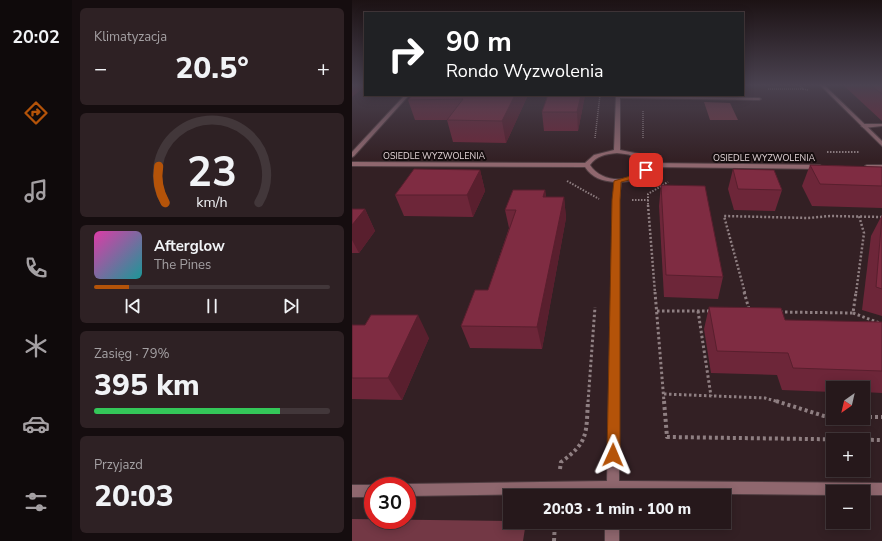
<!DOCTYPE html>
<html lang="pl">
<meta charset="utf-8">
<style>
:root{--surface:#26181b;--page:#2e2124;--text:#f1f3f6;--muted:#a4a0a3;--line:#42373a;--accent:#b45309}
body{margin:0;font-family:"Nunito Sans",sans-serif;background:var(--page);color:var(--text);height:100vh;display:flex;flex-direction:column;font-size:15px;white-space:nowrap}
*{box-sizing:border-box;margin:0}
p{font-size:13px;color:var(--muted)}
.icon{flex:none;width:22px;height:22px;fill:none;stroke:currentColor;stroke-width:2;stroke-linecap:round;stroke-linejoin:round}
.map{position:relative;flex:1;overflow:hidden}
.drawer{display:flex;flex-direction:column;gap:8px;padding:8px;background:#150d0f;width:280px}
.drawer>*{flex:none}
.banner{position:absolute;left:12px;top:12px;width:380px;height:84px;border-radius:0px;box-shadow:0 2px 10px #0003,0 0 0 1px var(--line);background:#202124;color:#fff;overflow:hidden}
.needle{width:26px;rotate:214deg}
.controls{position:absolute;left:474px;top:381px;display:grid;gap:8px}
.controls a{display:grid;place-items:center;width:44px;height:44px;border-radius:0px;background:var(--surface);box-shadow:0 2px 10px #0003,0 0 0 1px var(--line);font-size:20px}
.speed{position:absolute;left:12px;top:477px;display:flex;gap:8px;font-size:20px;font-weight:700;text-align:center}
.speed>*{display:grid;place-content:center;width:52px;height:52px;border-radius:50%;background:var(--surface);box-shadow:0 2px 10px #0003,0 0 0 1px var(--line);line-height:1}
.speed .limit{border:6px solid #d22;background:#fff;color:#111}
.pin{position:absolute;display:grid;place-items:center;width:34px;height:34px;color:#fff;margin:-17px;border-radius:8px;box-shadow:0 2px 6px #0006}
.me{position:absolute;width:44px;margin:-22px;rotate:1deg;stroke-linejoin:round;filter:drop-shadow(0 0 3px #0008)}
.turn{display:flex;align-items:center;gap:14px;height:84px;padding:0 16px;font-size:18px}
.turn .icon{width:52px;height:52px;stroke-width:2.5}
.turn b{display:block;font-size:28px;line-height:34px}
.big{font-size:30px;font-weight:800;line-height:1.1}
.drawer .widget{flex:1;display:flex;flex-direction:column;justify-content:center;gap:6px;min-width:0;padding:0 14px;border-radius:6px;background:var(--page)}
.drawer .dial{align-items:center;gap:0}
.dial svg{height:104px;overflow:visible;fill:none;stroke:var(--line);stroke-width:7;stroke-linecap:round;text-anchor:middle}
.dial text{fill:var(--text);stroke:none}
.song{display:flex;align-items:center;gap:12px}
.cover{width:48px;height:48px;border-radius:6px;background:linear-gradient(135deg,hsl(320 70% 55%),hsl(180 70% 35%))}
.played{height:4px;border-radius:2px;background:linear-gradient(90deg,var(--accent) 15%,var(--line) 15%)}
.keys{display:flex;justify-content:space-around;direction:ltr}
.heat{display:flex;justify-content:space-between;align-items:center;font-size:22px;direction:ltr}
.charge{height:6px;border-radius:3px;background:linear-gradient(90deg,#34c759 79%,var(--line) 0)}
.trip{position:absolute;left:151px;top:489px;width:228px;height:40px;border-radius:0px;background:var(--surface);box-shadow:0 2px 10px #0003,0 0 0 1px var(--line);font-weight:800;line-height:40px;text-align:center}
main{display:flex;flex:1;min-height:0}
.menu{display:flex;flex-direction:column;width:72px;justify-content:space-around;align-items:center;background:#0f0a0b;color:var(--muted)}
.menu .icon{width:28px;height:28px}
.menu .active{color:var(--accent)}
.menu b{font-size:18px;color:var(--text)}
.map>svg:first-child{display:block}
.green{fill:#733845}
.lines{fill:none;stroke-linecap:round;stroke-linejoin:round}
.lane-casing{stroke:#4f3d41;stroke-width:2}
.street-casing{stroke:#4f3d41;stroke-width:2}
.path-far4{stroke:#8f7f82;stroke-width:1.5;stroke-dasharray:1 1;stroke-linecap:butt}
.path-far3{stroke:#8f7f82;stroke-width:2;stroke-dasharray:1.5 1.5;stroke-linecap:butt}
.path-far2{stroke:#8f7f82;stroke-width:2.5;stroke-dasharray:2 2;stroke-linecap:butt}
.path-far1{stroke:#8f7f82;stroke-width:3;stroke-dasharray:2.5 2.5;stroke-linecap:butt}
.path{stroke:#8f7f82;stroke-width:4;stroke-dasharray:3 3;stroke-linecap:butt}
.lane{fill:#8f676e;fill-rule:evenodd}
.street{fill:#8f676e;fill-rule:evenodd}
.wall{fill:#6d2639}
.shaded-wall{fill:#591f2e}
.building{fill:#7f2c42;stroke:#591f2e}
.route{fill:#b45309;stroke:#753606}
.labels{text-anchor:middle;stroke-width:4;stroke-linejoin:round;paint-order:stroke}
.far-street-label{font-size:9px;fill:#e4d6d8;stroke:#150d0e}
</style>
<main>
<nav class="menu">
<b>20:02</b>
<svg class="icon active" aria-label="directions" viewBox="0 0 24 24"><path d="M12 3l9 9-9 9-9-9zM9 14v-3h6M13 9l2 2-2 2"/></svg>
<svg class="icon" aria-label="music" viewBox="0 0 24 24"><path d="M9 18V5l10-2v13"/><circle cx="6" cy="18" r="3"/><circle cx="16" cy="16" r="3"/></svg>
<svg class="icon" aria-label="phone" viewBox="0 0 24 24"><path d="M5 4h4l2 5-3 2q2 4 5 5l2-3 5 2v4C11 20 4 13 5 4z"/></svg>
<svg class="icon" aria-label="climate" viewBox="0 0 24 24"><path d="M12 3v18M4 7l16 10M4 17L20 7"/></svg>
<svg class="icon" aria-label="car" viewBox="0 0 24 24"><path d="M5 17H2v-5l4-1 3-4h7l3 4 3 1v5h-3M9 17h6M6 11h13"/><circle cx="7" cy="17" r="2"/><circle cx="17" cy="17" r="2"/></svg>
<svg class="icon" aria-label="filters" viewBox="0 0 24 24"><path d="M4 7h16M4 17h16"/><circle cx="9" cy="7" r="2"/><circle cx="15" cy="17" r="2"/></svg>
</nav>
<section class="drawer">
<div class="widget"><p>Klimatyzacja</p>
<div class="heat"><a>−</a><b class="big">20.5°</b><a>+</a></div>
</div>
<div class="widget dial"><svg viewBox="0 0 100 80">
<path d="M14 69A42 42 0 1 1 86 69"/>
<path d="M14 69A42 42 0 0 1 9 41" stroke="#b45309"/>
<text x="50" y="56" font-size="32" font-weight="700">23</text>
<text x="50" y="72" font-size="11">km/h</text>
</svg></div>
<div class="widget">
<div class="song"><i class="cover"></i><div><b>Afterglow</b><p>The Pines</p></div></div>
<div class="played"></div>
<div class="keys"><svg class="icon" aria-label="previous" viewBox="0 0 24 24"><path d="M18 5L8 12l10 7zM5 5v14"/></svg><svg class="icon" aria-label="pause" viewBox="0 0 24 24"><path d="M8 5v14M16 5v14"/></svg><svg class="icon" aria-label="next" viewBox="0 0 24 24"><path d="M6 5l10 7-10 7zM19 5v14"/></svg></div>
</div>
<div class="widget"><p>Zasięg · 79%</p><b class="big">395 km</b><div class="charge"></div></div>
<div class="widget"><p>Przyjazd</p><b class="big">20:03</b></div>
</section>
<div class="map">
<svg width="530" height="541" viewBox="0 0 530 541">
<rect width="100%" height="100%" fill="#332024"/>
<g class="green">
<path d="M 352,102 L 378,103 L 386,120 L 358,120 Z"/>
<path d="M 0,519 L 158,521 L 158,522 L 174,522 L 171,541 L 0,541 Z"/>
</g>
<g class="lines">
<defs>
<g id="lane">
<path d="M 266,96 L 407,98 L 409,99 L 407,100 L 264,98 L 264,97 Z"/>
<path d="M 530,124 L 530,126 L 512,128 L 509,126 L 512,124 Z"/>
</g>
<g id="street">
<path d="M 467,84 L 471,84 L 530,141 L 530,146 Z"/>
<path d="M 53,95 L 57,95 L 2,156 L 0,157 L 0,152 Z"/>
<path d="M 264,95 L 268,95 L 268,150 L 288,154 L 297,163 L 468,165 L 471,167 L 468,169 L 297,167 C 291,178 281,181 269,182 L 267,200 L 267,481 L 530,483 L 530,495 L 511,495 L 511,492 L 481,492 L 481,495 L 267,493 L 267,496 L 255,496 L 255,493 L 55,496 L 55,486 L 50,486 L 55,484 L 255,481 L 261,200 L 263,182 C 250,181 240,178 233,167 L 0,166 L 0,162 L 233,163 L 242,155 L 262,150 ZM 265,153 C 276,154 285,155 292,165 C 282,185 249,183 238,165 C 244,156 254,154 265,153 Z"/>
<path d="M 515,165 L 530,165 L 530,169 L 513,168 L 513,166 Z"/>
<path d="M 0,485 L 21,485 L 24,486 L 21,486 L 21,497 L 0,497 Z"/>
<rect x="253" y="522" width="14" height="19"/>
</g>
</defs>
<use href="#lane" class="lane-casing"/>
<use href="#street" class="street-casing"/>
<g class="path-far4">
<path d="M 416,89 L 451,89 L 446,84"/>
<path d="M 451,89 L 456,90"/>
<path d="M 291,111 L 291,138"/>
<path d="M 243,138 L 248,95"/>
</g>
<g class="path-far3">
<path d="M 475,152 L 508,152"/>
<path d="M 215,181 L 247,199"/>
<path d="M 280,200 L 296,200 L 296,194 L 316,182"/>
<path d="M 296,200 L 296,206"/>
</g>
<g class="path-far2">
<path d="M 296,205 L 303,293"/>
<path d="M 393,293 L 372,216 L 456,218 L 478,216 L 530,217"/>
<path d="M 504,293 L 512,233 L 507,216"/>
</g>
<g class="path-far1">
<path d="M 303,292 L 312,402"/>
<path d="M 392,292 L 397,309"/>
<path d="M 305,311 L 358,311"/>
<path d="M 346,311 L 359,396"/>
<path d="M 428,312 L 501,313 L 504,292"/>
<path d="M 501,313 L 530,324"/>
<path d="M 312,394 L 413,398 L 427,402"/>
<path d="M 236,402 L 243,307"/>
</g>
<g class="path">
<path d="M 312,401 L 315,437 L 530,440"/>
<path d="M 424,401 L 472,416 L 481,417"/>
<path d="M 511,417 L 530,417"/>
<path d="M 208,469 L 209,462 C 237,442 234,433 236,401"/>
<path d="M 202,541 L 203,522"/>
</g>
<use href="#lane" class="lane"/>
<use href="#street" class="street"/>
</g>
<g class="wall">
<path d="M 490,84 L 530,84 L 530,121 Z"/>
<path d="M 176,95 L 154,143 L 101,142 L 95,120 L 96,120 L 63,120 L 56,100 Z"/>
<path d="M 196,95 L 233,95 L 226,131 L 192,131 L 190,112 Z"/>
<path d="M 458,165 L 530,167 L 530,208 L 460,206 L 450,186 Z"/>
<path d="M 381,169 L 430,190 L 423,211 L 382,210 L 376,189 Z"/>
<path d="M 128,170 L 133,191 L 121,217 L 52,216 L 43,195 Z"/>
<path d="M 309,185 L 371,277 L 366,299 L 312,297 L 307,206 Z"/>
<path d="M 193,190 L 194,197 L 212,197 L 214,218 L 190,349 L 118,348 L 109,326 L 136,290 L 157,228 L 153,210 Z"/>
<path d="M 0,209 L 13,209 L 23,231 L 7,253 L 0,253 Z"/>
<path d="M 530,215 L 530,316 L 510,310 L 519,236 Z"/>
<path d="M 357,307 L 433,320 L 530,322 L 530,393 L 511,392 L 511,388 L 481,388 L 481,392 L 430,390 L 425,375 L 359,373 L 352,329 Z"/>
<path d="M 0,325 L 77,338 L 50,400 L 0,399 Z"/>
</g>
<g class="shaded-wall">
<path d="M 0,84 L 13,84 L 13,86 L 0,97 Z"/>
<path d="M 163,95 L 176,95 L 154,143 L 150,121 Z"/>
<path d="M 229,95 L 233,95 L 226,131 L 225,112 Z"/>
<path d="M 128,170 L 133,191 L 121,217 L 115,195 Z"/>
<path d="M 193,190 L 196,212 L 191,197 Z"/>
<path d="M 212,197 L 214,218 L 190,349 L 185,327 Z"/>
<path d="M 13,209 L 23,231 L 7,253 L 0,240 L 0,225 Z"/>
<path d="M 66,315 L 77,338 L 50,400 L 36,378 Z"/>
</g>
<g class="building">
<path d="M 517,84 L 530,84 L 530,94 Z"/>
<path d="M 60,95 L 163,95 L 150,121 L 95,120 L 111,99 L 56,100 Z"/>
<path d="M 196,95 L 229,95 L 225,112 L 190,112 Z"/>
<path d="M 458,165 L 530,167 L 530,186 L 468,184 Z"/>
<path d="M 62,169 L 128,170 L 115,195 L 43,195 Z"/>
<path d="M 381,169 L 422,170 L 430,190 L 386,189 Z"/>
<path d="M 309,185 L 353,186 L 371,277 L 314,275 Z"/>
<path d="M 161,190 L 193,190 L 191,197 L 212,197 L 185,327 L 109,326 L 123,290 L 136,290 L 164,210 L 153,210 Z"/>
<path d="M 0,209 L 13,209 L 0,225 Z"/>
<path d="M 530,216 L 530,289 L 524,287 Z"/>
<path d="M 357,307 L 429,308 L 433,320 L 530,322 L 530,371 L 441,368 L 436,353 L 365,351 Z"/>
<path d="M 19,315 L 66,315 L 36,378 L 0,378 L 0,325 L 13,325 Z"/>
</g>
<linearGradient id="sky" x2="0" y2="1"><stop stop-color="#1c1214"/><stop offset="0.53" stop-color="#4a4250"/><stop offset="1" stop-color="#4a4250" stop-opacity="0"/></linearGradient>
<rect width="530" height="160" fill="url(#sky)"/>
<path class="route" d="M 294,168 L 297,170 L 290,177 L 269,182 L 268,200 L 268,455 L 266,460 L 261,462 L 257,460 L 255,455 L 260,200 L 262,181 L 285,174 Z"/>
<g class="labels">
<g class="far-street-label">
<text x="82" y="159">OSIEDLE WYZWOLENIA</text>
<text x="412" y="161">OSIEDLE WYZWOLENIA</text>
</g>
</g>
</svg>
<div class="controls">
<a><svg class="needle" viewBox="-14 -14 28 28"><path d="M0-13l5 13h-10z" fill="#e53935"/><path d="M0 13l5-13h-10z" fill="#a4a0a3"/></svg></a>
<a>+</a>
<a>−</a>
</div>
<div class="speed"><div class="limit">30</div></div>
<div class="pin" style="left:294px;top:170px;background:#d93025"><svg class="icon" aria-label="arrive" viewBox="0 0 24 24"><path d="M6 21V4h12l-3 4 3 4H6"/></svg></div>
<svg class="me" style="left:261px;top:455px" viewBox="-20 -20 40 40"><path d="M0-17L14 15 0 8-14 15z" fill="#b45309" stroke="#fff" stroke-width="4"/></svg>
<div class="trip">20:03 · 1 min · 100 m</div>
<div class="banner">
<div class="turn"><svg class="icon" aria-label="right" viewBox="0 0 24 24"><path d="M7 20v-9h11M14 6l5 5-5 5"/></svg><div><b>90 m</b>Rondo Wyzwolenia</div></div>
</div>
</div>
</main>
